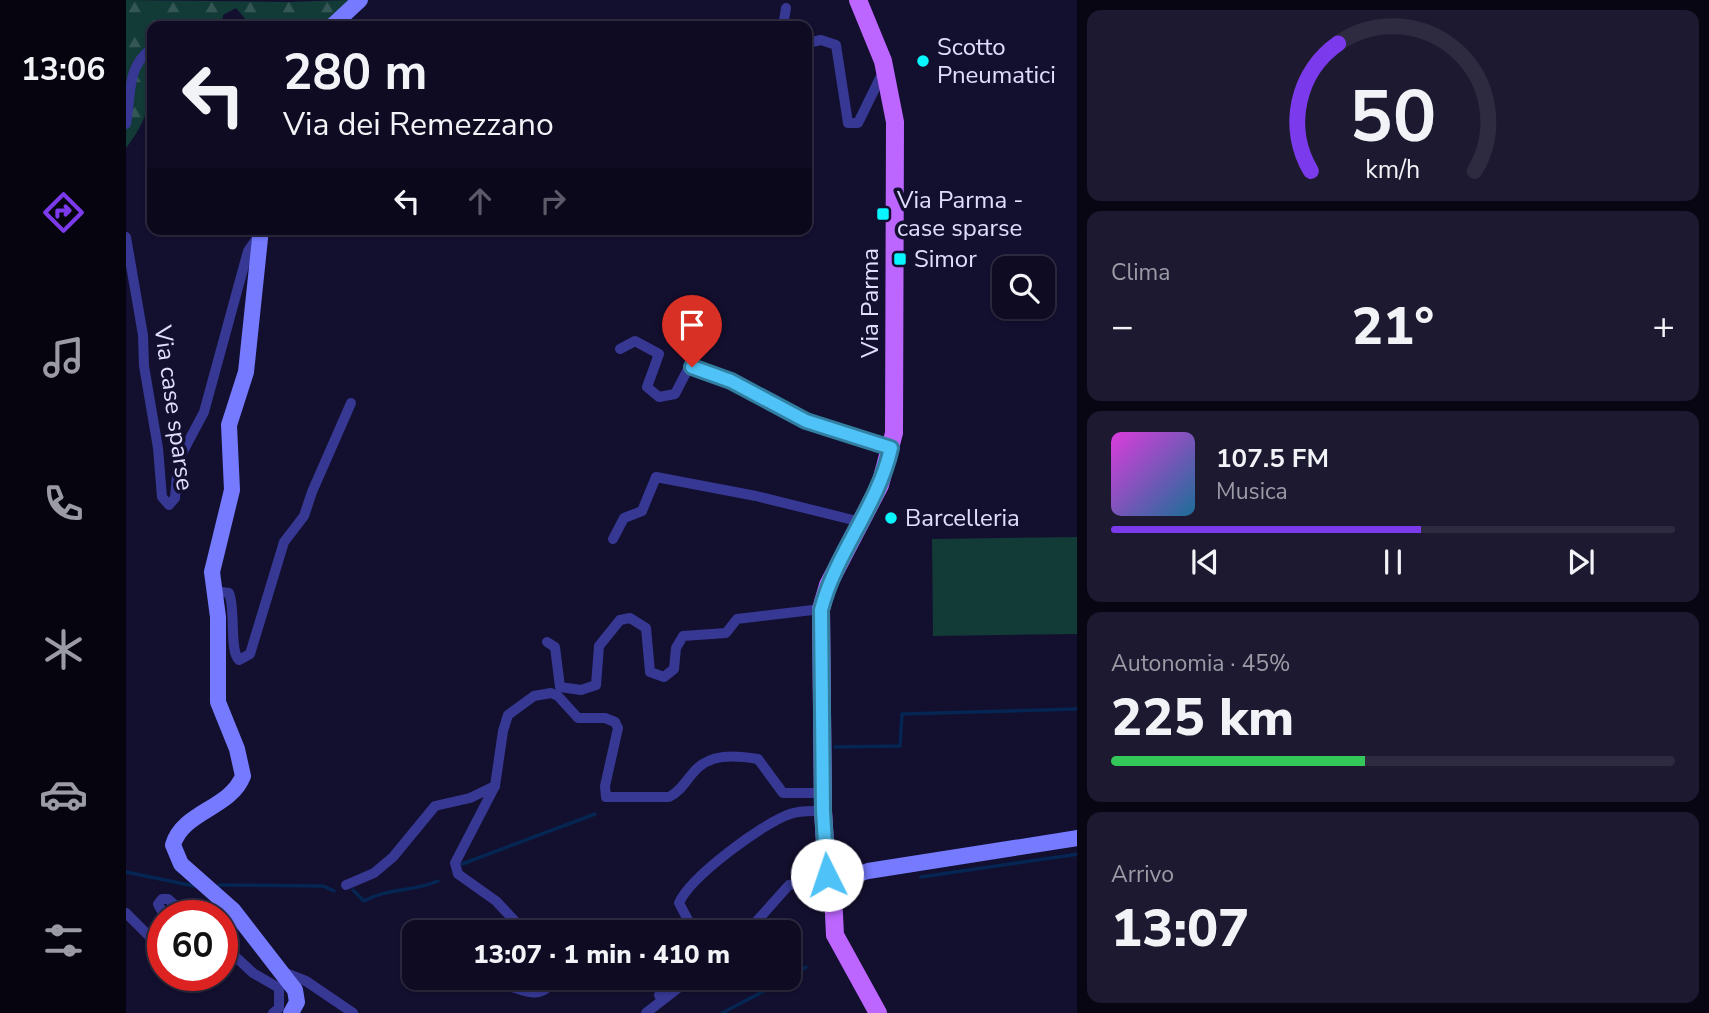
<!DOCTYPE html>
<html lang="it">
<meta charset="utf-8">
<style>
:root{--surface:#0e0b23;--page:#1c1930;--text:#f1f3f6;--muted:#9b9ba6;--line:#2e2b41;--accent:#7c3aed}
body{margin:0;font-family:"Nunito Sans",sans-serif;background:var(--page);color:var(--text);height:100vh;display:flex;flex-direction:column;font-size:26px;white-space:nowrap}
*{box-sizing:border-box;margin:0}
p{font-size:23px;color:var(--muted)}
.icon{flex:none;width:38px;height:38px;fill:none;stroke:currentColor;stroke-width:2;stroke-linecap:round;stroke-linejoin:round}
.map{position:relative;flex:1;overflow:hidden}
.side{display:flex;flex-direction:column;gap:10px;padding:10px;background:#080613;width:632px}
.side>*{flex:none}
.banner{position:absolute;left:21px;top:21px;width:665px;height:214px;border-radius:14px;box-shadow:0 2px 5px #0004,0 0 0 2px var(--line);background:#0e0b23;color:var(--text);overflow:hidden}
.tools{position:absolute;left:866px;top:256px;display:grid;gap:14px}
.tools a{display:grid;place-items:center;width:63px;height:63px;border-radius:14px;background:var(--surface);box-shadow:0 2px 5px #0004,0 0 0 2px var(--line);font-size:35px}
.speed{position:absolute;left:21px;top:900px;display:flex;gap:14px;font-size:35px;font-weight:700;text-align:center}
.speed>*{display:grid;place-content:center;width:91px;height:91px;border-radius:50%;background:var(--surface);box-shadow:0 2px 5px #0004,0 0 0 2px var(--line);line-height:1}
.speed .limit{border:10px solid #d22;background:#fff;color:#111}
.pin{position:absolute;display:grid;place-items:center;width:60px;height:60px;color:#fff;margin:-72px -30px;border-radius:50% 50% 50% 0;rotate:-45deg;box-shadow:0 0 7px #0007}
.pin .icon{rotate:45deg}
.me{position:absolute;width:77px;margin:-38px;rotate:356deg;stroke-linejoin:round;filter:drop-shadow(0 0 5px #0008)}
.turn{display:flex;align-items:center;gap:24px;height:147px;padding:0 21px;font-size:32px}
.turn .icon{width:91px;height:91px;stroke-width:2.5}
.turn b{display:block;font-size:49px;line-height:60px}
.lanes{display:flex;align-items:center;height:66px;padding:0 21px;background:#0003;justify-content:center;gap:35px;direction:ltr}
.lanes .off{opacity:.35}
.big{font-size:52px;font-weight:800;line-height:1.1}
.side .tile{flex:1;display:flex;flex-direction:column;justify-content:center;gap:10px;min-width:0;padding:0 24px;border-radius:14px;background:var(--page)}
.side .dial{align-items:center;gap:0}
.dial svg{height:182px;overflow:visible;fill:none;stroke:var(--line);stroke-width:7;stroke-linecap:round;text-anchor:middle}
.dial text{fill:var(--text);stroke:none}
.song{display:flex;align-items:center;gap:21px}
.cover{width:84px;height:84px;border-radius:10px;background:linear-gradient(135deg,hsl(300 70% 55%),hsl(200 70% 35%))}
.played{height:7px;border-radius:4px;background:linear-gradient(90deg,var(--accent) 55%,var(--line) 55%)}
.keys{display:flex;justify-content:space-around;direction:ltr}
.heat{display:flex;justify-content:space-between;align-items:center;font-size:38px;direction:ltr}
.charge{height:10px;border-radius:5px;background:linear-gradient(90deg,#34c759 45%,var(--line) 0)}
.trip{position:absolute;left:276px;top:920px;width:399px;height:70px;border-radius:14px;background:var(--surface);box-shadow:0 2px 5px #0004,0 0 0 2px var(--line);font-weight:800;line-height:70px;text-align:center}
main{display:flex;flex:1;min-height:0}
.tab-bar{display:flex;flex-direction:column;width:126px;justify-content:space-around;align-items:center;background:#06040e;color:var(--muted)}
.tab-bar .icon{width:49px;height:49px}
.tab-bar .on{color:var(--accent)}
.tab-bar b{font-size:32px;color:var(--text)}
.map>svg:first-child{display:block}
.forest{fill:url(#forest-firs)}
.garden{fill:#123a36}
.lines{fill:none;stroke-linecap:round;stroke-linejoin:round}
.stream{stroke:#052652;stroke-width:3.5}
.street{stroke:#363893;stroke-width:10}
.secondary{stroke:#757aff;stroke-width:16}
.primary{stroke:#bc65ff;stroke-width:18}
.route-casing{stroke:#337fa1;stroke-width:18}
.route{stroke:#4fc3f7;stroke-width:12}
.poi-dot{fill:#0af6ff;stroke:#130f2f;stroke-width:2.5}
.labels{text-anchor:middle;stroke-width:7;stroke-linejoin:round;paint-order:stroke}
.poi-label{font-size:24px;fill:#e0deff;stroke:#130f2f;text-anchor:start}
.street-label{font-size:24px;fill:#e0deff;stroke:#130f2f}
</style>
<main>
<nav class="tab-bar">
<b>13:06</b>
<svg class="icon on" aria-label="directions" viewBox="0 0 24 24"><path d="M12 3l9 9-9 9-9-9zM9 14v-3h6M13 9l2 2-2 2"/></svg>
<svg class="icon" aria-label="music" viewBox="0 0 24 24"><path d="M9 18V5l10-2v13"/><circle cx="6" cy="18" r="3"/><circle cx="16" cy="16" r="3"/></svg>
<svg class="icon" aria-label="phone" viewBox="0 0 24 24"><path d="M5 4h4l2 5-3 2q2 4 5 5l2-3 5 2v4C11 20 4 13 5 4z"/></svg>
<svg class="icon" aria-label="climate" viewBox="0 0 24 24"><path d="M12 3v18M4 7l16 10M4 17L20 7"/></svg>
<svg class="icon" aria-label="car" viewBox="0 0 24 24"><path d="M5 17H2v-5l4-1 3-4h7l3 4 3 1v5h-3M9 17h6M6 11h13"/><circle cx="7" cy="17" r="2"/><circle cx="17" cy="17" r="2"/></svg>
<svg class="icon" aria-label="filters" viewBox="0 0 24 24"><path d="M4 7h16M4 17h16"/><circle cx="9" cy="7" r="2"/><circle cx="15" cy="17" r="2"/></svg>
</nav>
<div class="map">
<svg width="952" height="1013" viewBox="0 0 952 1013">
<defs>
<pattern id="forest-firs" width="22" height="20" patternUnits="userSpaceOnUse" patternTransform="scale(1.75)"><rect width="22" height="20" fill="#123a36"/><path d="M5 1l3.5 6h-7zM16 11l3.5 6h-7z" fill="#345654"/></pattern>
</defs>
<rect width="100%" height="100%" fill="#130f2f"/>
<path class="forest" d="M 0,0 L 161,2 L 222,0 L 201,26 L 125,26 L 110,8 L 97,15 L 96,22 L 101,26 L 26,26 C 26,76 33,106 0,148 Z"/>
<path class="garden" d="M 951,537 L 951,634 L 807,636 L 806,539 Z"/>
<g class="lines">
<g class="stream">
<path d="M 709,747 L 774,746 L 776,714 L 952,709"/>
<path d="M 336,864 L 469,814"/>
<path d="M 0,872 L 68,886"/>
<path d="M 795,877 L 952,854"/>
<path d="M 93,885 L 197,886 L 208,891"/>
<path d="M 227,890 L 238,901 C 261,888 287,892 312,881"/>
<path d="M 663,978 L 680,967"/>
<path d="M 596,1013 L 663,978"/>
</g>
<g class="street">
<path d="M 657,26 L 660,8"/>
<path d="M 681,43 L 695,40 L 710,45 L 722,123 L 732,123 L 758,70"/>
<path d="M 0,124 C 6,91 0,68 26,48"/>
<path d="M 0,237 L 17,335 L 18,366 L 32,448 L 36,497 L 43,505 L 49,498 L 52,461 L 78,412 L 122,251 L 133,235"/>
<path d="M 494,349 L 509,341 L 533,354 L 521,387 L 533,397 L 549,394 L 561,371 L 571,367 L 680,420 L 765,448"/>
<path d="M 487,539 L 498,518 L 516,511 L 530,477 L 630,496 L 735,522"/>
<path d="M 88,591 L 103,593 C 110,610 103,651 113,660 L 124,654 L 158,542 L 178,516 L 186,492 L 225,403"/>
<path d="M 421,642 L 429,647 L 434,687 L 455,690 L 470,685 L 473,646 L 494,620 L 504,618 L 520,628 L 524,672 L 538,677 L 548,669 L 550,648 L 557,636 L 600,633 L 611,619 L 695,609"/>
<path d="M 220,885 L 248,873 L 267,857 L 309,806 L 344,798 L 369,786"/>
<path d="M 0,913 L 23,936 L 37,943"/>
<path d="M 38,915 L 32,904 L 36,899 L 42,899 L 60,915"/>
<path d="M 400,933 L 370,901 L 332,874 L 329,863 L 369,786 L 377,731 L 382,715 L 408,696 L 425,693 L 432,696 L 452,718 L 479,718 L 489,722 L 492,728 L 479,786 L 480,797 L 543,797 C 554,792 559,782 566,774 C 582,753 608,755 632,759 L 657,793 L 698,793"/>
<path d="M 569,933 L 553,903 C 564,877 637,823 664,814 C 674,810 686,811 697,811"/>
<path d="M 620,933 L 663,885 L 697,880"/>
<path d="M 96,944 L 127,973 L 153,988 L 153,1008 L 147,1013"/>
<path d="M 157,972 L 180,981 L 227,1013"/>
<path d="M 361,987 L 363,984 C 383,979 407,1004 423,986 L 421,978"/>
<path d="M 533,995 L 549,978"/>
<path d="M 520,1013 L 565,978"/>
</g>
<g class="secondary">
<path d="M 206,26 L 234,0"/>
<path d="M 135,229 L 120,372 L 103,425 L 106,490 L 86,572 L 92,617 L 92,702 L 111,749 L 117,776 C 104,809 57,811 47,845 L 55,864 L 107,910 L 169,990 L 171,1002 L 165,1013"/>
<path d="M 717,879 L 742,871 L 952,838"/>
</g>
<g class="primary">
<path d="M 701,875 L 697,811 L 695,609 L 702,585 L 754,485 L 768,433 L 769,122 L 757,61 L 732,0"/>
<path d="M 701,875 L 710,873 L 717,879 L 715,891 L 707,894"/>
<path d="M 707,894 L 709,935 L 752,1013"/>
</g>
</g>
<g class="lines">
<defs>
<path id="route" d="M 566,367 L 605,381 L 680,421 L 765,448 C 752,506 710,552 695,610 L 697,811 L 701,875"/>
</defs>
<use href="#route" class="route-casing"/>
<use href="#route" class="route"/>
</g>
<g class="poi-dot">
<circle cx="797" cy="61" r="7"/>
<rect x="750" y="207" width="14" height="14" rx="3.5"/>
<rect x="767" y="252" width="14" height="14" rx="3.5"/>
<circle cx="765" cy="518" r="7"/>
</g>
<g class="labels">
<g class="poi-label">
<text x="811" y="55">Scotto<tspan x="811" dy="28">Pneumatici</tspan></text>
<text x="771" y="208">Via Parma -<tspan x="771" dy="28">case sparse</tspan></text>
<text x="788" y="267">Simor</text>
<text x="779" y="526">Barcelleria</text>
</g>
<g class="street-label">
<text transform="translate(744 303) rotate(-90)" y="8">Via Parma</text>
<text transform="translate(48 408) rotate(82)" y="8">Via case sparse</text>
</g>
</g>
</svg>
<div class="tools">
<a><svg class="icon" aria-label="search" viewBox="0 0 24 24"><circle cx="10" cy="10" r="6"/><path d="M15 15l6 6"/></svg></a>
</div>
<div class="speed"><div class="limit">60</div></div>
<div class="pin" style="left:566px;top:367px;background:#d93025"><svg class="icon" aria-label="arrive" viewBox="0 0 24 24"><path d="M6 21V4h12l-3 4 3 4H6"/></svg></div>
<svg class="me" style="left:701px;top:875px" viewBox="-20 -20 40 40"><circle r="19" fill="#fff"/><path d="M0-13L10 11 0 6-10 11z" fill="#4fc3f7"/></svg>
<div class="trip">13:07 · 1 min · 410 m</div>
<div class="banner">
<div class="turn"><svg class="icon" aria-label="left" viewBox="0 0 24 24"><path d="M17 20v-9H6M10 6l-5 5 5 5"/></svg><div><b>280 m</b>Via dei Remezzano</div></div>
<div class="lanes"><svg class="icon" aria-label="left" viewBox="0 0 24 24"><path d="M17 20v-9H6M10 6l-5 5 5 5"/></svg><svg class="icon off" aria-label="ahead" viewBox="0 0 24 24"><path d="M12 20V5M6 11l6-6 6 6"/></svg><svg class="icon off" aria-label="right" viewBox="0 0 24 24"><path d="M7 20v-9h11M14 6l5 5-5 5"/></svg></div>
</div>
</div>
<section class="side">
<div class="tile dial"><svg viewBox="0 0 100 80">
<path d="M14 69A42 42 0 1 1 86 69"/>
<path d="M14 69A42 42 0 0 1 26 13" stroke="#7c3aed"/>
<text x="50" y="56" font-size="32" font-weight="700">50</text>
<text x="50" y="72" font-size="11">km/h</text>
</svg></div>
<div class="tile"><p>Clima</p>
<div class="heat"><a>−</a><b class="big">21°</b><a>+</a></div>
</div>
<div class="tile">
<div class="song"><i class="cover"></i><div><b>107.5 FM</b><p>Musica</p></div></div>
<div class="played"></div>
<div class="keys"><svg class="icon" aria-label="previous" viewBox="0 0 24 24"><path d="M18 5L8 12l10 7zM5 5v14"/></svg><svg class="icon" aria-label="pause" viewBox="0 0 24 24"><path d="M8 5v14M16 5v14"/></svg><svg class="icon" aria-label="next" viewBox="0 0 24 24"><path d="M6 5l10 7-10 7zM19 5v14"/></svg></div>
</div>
<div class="tile"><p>Autonomia · 45%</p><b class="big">225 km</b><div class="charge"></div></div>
<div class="tile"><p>Arrivo</p><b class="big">13:07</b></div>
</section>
</main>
